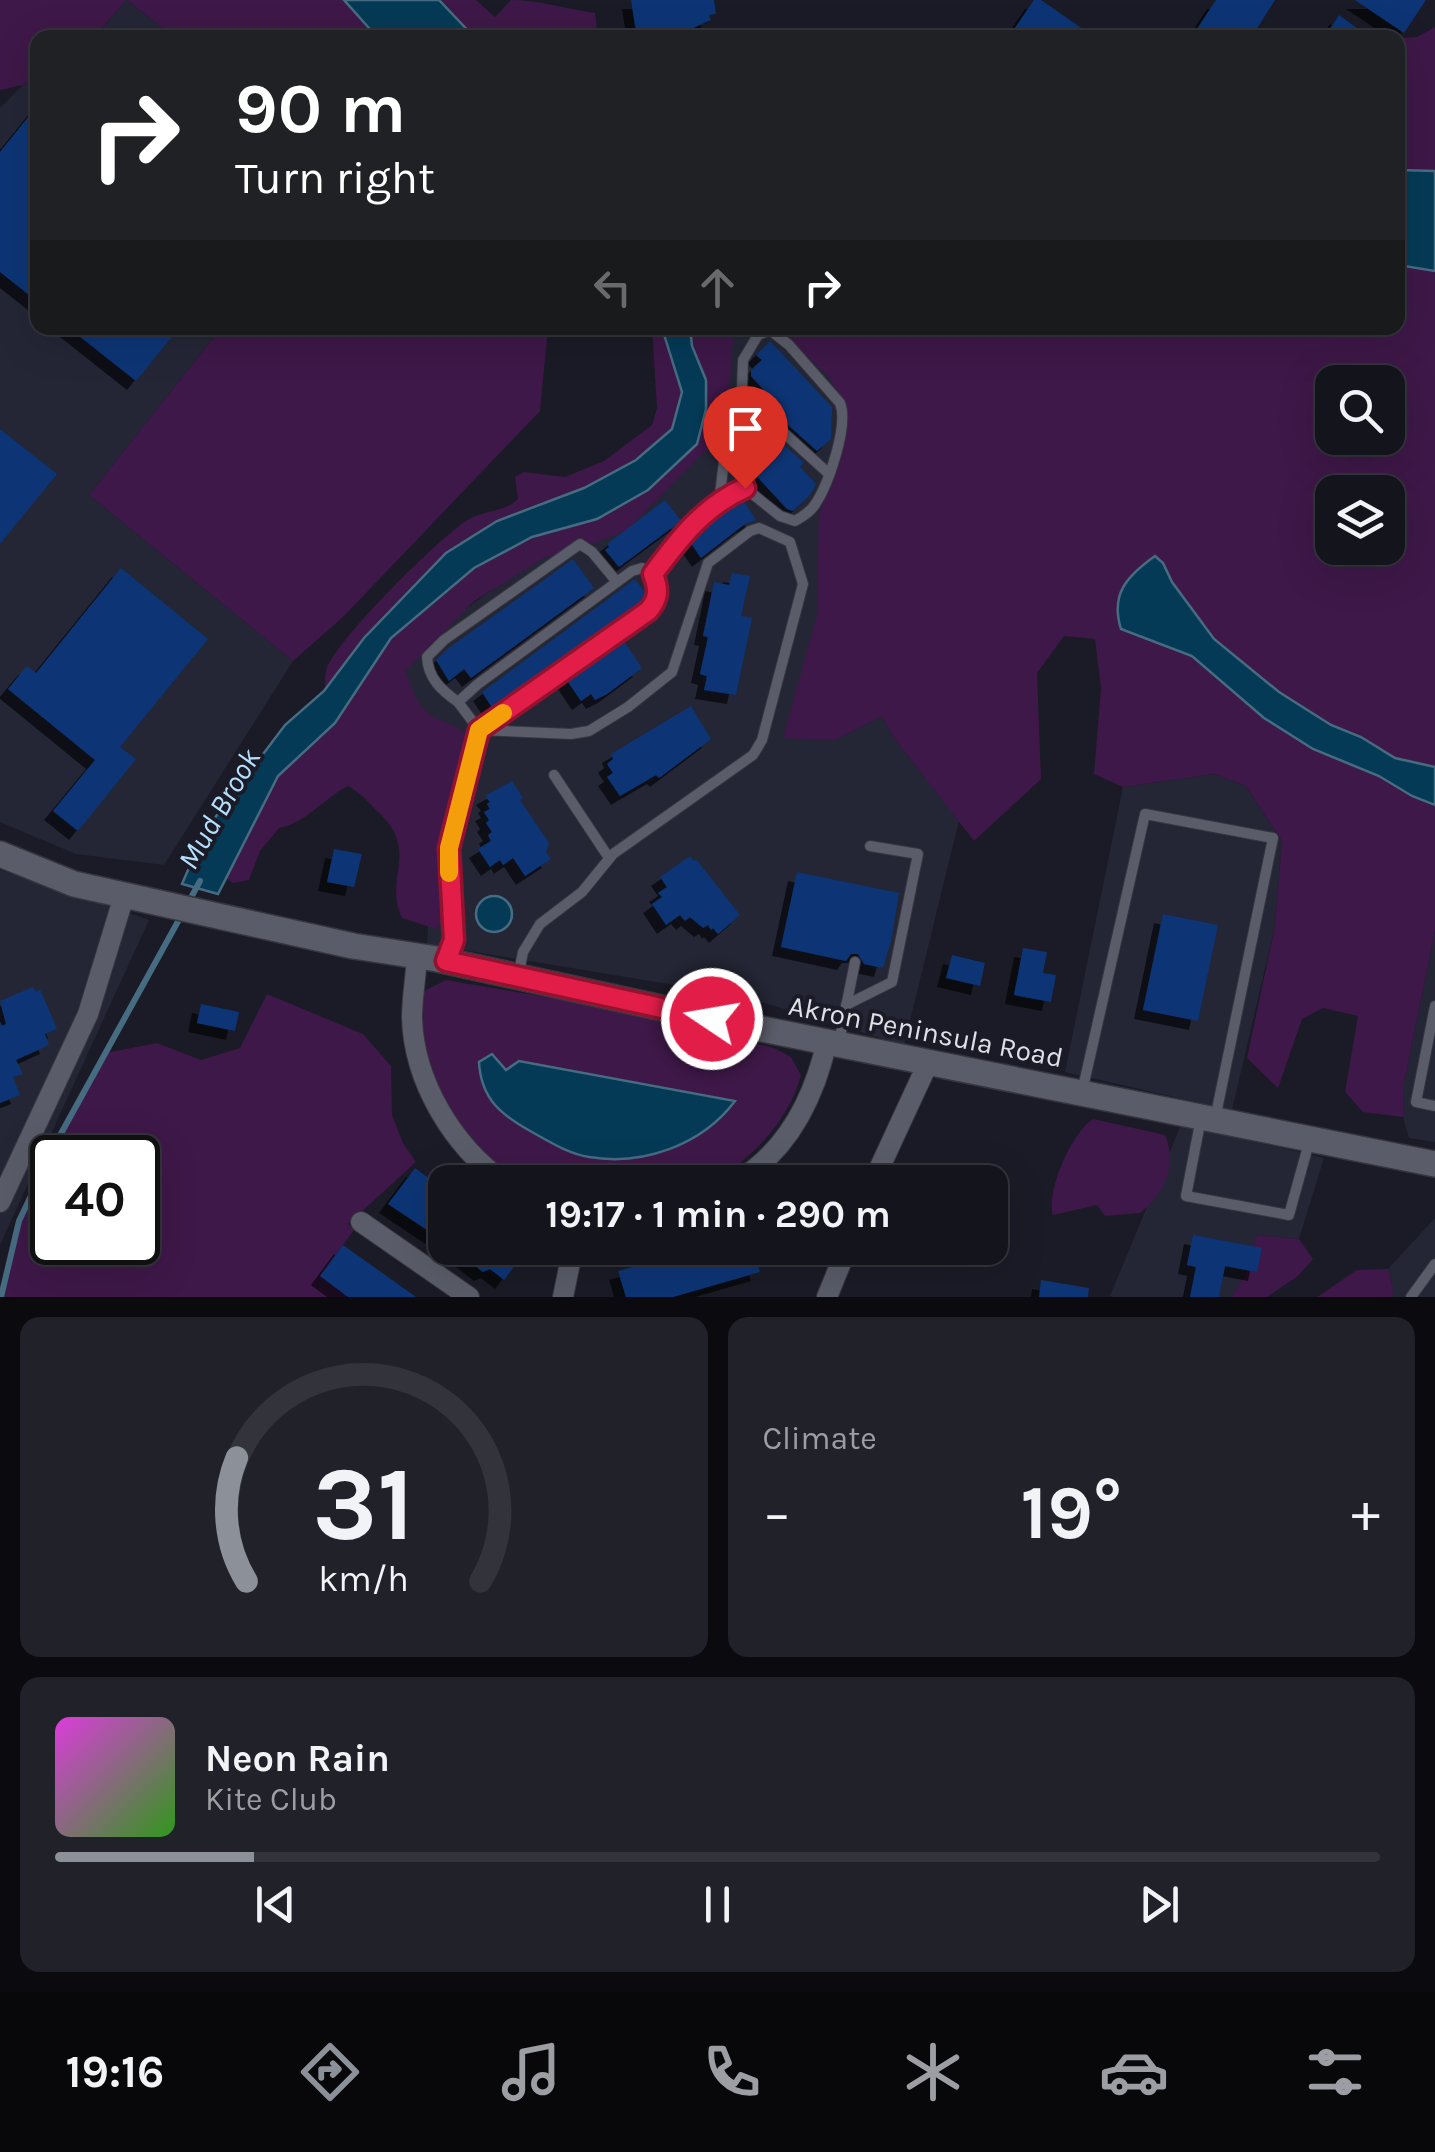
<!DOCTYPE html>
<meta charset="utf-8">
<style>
:root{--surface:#14141c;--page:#212129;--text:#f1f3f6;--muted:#9d9ea3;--line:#33333b;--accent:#8c9099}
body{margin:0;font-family:Karla,sans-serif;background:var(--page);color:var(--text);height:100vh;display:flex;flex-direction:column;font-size:38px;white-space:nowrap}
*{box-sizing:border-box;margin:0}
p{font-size:32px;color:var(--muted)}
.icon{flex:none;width:55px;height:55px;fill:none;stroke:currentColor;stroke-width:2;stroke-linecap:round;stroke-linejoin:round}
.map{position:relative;height:1297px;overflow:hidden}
.drawer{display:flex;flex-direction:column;gap:20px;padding:20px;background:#0b0b0f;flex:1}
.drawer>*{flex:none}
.banner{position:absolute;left:30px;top:30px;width:1375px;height:305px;border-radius:20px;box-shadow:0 10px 40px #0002,0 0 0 2px var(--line);background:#202124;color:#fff;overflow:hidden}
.tools{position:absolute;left:1315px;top:365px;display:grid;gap:20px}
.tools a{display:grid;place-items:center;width:90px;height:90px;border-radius:20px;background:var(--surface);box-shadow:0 10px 40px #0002,0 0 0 2px var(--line);font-size:50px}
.speed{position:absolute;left:30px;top:1135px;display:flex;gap:20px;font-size:50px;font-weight:700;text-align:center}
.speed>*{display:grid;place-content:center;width:130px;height:130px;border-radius:50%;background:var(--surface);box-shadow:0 10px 40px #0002,0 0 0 2px var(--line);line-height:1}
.speed .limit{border:5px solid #111;border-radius:15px;background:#fff;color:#111}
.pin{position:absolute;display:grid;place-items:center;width:85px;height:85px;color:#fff;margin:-102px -42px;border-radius:50% 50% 50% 0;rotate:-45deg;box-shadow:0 0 10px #0007}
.pin .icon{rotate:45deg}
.me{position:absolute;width:110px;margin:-55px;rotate:282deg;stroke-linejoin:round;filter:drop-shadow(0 0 8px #0008)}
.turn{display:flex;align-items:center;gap:35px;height:210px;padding:0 40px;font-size:45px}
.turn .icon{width:130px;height:130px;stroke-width:2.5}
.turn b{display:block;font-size:70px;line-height:85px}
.lanes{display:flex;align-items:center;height:95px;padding:0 40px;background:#0003;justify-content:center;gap:50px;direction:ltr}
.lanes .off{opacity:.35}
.big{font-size:75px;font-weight:700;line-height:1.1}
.drawer .tile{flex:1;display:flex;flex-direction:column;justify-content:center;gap:15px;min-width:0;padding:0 35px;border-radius:20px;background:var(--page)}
.drawer .dial{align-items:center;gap:0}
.dial svg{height:260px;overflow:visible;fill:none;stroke:var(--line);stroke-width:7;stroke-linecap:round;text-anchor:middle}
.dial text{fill:var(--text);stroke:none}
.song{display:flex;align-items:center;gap:30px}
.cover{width:120px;height:120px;border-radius:15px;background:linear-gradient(135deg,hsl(300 70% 55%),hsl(110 70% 35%))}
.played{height:10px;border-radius:5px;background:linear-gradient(90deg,var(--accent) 15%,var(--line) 15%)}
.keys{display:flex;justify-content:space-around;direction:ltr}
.heat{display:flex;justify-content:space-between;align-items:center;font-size:55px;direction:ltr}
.drawer .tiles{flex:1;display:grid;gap:20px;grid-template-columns:1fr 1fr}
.tile:last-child{grid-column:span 2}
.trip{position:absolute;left:428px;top:1165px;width:580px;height:100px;border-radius:20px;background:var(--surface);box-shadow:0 10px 40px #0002,0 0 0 2px var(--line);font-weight:700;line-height:100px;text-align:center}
.tab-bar{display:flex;height:160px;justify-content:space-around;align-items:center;background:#08080b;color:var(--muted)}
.tab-bar .icon{width:70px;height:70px}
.tab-bar .on{color:var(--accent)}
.tab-bar b{font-size:45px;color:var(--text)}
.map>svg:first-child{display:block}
.built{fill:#242636}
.green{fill:#3e1848;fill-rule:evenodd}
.water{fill:#053a56;stroke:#466c82;stroke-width:2.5}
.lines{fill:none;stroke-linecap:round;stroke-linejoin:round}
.stream{stroke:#466c82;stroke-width:6}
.building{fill:#0a3574;filter:url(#shadow)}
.service-casing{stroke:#36363f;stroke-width:12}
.minor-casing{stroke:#36363f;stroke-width:22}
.tertiary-casing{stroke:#36363f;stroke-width:28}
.service{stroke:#5a5c69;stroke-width:10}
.minor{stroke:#5a5c69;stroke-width:20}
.tertiary{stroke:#5a5c69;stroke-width:25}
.route-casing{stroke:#92132f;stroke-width:25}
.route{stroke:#e11d48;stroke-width:18}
.slow{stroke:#f59e0b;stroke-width:18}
.labels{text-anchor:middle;stroke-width:8;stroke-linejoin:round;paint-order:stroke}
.street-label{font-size:28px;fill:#dfe0e7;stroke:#1a1b26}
.water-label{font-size:30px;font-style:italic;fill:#b4defb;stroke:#1a1b26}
</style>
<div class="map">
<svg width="1435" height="1297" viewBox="0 0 1435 1297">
<defs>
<filter id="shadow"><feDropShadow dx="-9" dy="9" stdDeviation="0" flood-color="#0009"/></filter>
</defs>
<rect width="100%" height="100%" fill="#1a1b26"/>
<g class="built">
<path d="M 126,0 L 127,0 L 174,37 L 95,38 Z"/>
<path d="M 37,78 L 38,328 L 221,328 L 89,495 L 293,661 L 164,865 L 76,854 L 0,822 L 0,108 L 23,85 Z"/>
<path d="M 730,328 L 786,328 L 908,453 L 820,739 L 836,739 L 882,716 L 894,738 L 959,821 L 904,1045 L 741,996 L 427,944 L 432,854 L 383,668 L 707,436 Z"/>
<path d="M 1214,774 L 1246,786 L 1282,841 L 1275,926 L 1232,1110 L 1065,1072 L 1123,787 Z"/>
<path d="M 0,870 L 149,920 L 0,1245 Z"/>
<path d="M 1435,931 L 1435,1142 L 1409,1138 L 1403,1117 L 1404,1083 Z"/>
<path d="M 1181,1125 L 1324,1158 L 1299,1239 L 1257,1235 L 1245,1276 L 1231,1297 L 1113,1297 L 1110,1296 Z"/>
<path d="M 1435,1218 L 1435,1297 L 1390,1297 L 1394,1293 L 1388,1269 Z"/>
</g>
<g class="green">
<path d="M 0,0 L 126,0 L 95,37 L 38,38 L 37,78 L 23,85 L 0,90 Z"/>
<path d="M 127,0 L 345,0 L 377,37 L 174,37 Z"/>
<path d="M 441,0 L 476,0 L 495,17 L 511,0 C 540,0 566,9 595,13 L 597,29 L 605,37 L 474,37 Z"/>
<path d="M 1435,27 L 1435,171 L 1398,170 L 1398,38 L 1417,37 Z"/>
<path d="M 1398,265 L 1435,271 L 1435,931 L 1404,1083 L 1403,1117 L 1363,1112 L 1345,1092 L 1358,1016 L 1323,1008 L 1302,1019 L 1278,1088 L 1247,1058 L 1275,926 L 1282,841 L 1246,786 L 1214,774 L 1123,787 L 1094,774 L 1101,688 L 1095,639 L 1064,636 L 1037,673 L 1041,779 L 974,841 L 894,738 L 882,716 L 835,740 L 783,738 L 817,615 L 819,514 L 835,475 L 848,413 L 829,377 L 777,328 L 1398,328 ZM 1332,382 L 1388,382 L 1388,438 L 1332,438 ZM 1332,492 L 1388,492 L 1388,548 L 1332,548 Z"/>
<path d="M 221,328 L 548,328 L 540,411 L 343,617 L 293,661 L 89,495 Z"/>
<path d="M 652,328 L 734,328 L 726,430 L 627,530 L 589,545 L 544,558 L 474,601 L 405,671 C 412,688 418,711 437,719 C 449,724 455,725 466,734 L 466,750 L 441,862 L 447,916 L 436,929 L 402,918 C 383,878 420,851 379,813 C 369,803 361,793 348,786 C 323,799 306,823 279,828 L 260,851 L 249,880 L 233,883 L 226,878 L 278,776 L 329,718 C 328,705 323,684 326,671 C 334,641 441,536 469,519 C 485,510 505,512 518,499 L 515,477 L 524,472 L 565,477 L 604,461 L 652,425 L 657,408 Z"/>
<path d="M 446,980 L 627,1011 L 774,1048 L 791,1057 L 801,1075 C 790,1119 750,1162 711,1182 L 521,1182 C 466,1156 428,1090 418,1031 C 416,1019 421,1004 422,992 Z"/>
<path d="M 267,994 L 363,1034 L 391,1066 L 392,1115 L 403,1143 L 416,1162 L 348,1224 L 354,1230 L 320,1276 L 348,1297 L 1,1297 L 19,1221 L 105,1053 L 157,1043 L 201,1060 L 240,1048 ZM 52,1158 L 138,1158 L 138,1242 L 52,1242 Z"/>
<path d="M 1093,1119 L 1165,1135 C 1178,1163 1164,1195 1140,1213 L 1105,1216 L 1097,1205 L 1053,1215 C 1046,1191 1072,1132 1093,1119 Z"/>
<path d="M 1257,1235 L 1299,1239 L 1313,1259 L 1298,1276 L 1267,1297 L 1231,1297 L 1245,1276 Z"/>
<path d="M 1388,1269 L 1394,1293 L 1390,1297 L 1317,1297 L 1357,1270 Z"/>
</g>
<g class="water">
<path d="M 344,0 L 439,0 L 474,37 L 377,37 Z"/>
<path d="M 1398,170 L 1435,171 L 1435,271 L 1398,265 Z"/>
<path d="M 662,328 L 690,328 L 692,346 L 706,380 L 706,409 L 697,444 L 648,490 L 597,519 L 532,537 L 474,568 L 391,638 L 335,723 L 278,776 L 218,894 L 182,884 L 205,831 L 285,725 L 324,691 L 364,638 L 446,553 L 497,521 L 584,488 L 636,460 L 672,429 L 682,392 Z"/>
<path d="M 1155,556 L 1163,563 L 1172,582 L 1214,639 L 1279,692 L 1331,725 L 1361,737 L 1395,758 L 1435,767 L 1435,805 L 1412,796 L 1379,776 L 1313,749 L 1264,718 L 1192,656 L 1121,629 C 1110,594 1127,576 1155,556 Z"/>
<circle cx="494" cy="914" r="18"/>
<path d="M 492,1054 L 506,1070 L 519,1061 L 735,1101 C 702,1145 643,1166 589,1157 C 569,1154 550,1142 532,1132 C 501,1115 481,1099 479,1062 Z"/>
</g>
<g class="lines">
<g class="stream">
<path d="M 187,905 L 200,881"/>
<path d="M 1,1297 L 19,1221 L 58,1139 L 181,916"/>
</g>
</g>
<g class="building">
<path d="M 631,0 L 714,0 L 716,14 L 709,15 L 711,20 L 680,34 L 637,38 Z"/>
<path d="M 1034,0 L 1041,0 L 1096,38 L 1008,38 Z"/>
<path d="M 1216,0 L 1275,0 L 1251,38 L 1191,38 Z"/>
<path d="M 1355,0 L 1426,0 L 1404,33 Z"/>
<path d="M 1339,15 L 1357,28 L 1351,38 L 1324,38 Z"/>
<path d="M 38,105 L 38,302 L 0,272 L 0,152 Z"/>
<path d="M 69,328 L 179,328 L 136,381 Z"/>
<path d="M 770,341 L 832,407 L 831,439 L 817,451 L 768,407 L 774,401 L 751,376 L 751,370 L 762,360 L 756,355 Z"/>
<path d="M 755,418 L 804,463 L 800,467 L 816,484 L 811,494 L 793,511 L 787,509 L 735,453 L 747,438 L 741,432 Z"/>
<path d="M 0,429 L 57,474 L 0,544 Z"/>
<path d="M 665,500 L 681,521 L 619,567 L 605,550 L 609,547 L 607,544 Z"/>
<path d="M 743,500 L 756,520 L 745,524 L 701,558 L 690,542 L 701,530 Z"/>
<path d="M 573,559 L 594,588 L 471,678 L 464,669 L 449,681 L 436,660 L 450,647 Z"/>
<path d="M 121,568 L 208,639 L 120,747 L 136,759 L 78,831 L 53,811 L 95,760 L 8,689 L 27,666 L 36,673 Z"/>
<path d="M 732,573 L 750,576 L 741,616 L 752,618 L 736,695 L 704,690 L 707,676 L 700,674 L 708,637 L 703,636 L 714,582 L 729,585 Z"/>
<path d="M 635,579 L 646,594 L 642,605 L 493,709 L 482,692 Z"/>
<path d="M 623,640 L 642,668 L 607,694 L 595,700 L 591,694 L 581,701 L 566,679 Z"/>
<path d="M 691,706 L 711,739 L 659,778 L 656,775 L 620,796 L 607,777 L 613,773 L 607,764 L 613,759 L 611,754 Z"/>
<path d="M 512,781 L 523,798 L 520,800 L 549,843 L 546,852 L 551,859 L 525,876 L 513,858 L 503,865 L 500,860 L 490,867 L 478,849 L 491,841 L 488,835 L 492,832 L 486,823 L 489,820 L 484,812 L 490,809 L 487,804 L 490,802 L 485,796 Z"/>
<path d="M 334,849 L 362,854 L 354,887 L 327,882 Z"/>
<path d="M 690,856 L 694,861 L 696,859 L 740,915 L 718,934 L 713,928 L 711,930 L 708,925 L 703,928 L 690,917 L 685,921 L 680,915 L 666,925 L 652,904 L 662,897 L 658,893 L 667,887 L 660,877 Z"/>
<path d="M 797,872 L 899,893 L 891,941 L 883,968 L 864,964 L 858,954 L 851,954 L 846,961 L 781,947 Z"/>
<path d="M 1163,914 L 1218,925 L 1198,1021 L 1143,1010 Z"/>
<path d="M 1023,948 L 1047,952 L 1043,973 L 1056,975 L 1051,1002 L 1014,995 Z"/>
<path d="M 952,955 L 985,963 L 980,986 L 946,978 Z"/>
<path d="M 33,987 L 36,992 L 40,989 L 57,1029 L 45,1034 L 49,1045 L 16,1060 L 23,1074 L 13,1077 L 20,1095 L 0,1103 L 0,1022 L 2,1026 L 6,1024 L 0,1001 Z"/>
<path d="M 201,1004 L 239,1012 L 235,1031 L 197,1023 Z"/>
<path d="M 415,1168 L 445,1190 L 445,1242 L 388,1204 Z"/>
<path d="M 1193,1235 L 1262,1248 L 1257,1272 L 1225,1266 L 1219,1297 L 1190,1297 L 1196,1267 L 1187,1265 Z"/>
<path d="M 343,1245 L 416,1297 L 348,1297 L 320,1276 Z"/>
<path d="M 452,1248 L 511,1248 L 522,1256 L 504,1280 L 490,1269 L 483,1272 Z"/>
<path d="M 701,1248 L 753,1248 L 760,1272 L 673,1297 L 626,1297 L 618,1271 Z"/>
<path d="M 1041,1280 L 1089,1288 L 1088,1297 L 1039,1297 Z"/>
</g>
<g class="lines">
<defs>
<g id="service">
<path d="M 741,394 L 828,473"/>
<path d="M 653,574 C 679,539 704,506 745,488 L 780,516 L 795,521 C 802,517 809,513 814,506 C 828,486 849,426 840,403 L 789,345 L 770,330 L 758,335 L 743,360 L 742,389 L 724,461 L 719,502"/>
<path d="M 458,702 C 441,690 428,678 427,657 L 444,640 L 580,544 L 592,552 L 617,582"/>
<path d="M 554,775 L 609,858"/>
<path d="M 447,960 L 455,940 L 449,848 L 479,730 L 458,702 L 478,684 L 632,571 L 642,568 L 653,574 C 659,589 659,599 648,611 L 479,730 L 571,734 L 589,731 L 628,707 L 672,672 L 708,563 L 750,531 L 759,528 L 790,542 L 803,584 L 762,740 L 753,755 L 613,854 L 582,892 L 540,924 L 523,952 L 518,977"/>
<path d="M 846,1005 L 892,982 L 918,854 L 870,846"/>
<path d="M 1435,1006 L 1416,1102 L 1435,1106"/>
<path d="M 839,1042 L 855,962"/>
<path d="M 1082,1092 L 1145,814 L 1273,838 L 1215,1119"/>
<path d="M 1201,1118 L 1186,1196 L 1289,1215 L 1310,1139"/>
<path d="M 1411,1297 L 1435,1264"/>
</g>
<g id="minor">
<path d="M 417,956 C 416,976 412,998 412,1018 C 414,1082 453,1146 504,1182"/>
<path d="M 736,1182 C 788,1151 814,1099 827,1041"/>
<path d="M 873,1182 L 929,1061"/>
<path d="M 0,1202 L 88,1014 L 124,896"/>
<path d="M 361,1222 L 469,1297"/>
<path d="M 563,1297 L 573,1248"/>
<path d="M 827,1297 L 847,1248"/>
</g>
<path id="tertiary" d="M 0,854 L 74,884 L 353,946 L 437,959 L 712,1019 L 1435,1164"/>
</defs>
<use href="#service" class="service-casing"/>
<use href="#minor" class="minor-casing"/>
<use href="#tertiary" class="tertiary-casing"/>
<use href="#service" class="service"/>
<use href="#minor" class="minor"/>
<use href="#tertiary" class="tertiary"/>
</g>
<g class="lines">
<defs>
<path id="route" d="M 712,1019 L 446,961 L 454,940 L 449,848 L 479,730 L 648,611 C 659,599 659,589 653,574 C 679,539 704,506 745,488"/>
</defs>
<use href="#route" class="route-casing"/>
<use href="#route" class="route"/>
<path class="slow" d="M 449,873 L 449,848 L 479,730 L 503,713"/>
</g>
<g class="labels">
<g class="street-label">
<text transform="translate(926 1031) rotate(11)" y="10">Akron Peninsula Road</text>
</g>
<g class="water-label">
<text transform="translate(219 809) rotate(-60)" y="10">Mud Brook</text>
</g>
</g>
</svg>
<div class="tools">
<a><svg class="icon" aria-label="search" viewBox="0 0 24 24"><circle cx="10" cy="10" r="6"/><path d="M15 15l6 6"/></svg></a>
<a><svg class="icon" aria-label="layers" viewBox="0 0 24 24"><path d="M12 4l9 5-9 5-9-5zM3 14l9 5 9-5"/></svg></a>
</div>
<div class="speed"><div class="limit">40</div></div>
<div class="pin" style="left:745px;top:488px;background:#d93025"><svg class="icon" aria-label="arrive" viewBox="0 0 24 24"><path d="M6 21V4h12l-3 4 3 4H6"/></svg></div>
<svg class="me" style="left:712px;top:1019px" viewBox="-20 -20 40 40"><circle r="17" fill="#e11d48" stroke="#fff" stroke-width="3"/><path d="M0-11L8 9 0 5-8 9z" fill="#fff"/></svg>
<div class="trip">19:17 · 1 min · 290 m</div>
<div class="banner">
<div class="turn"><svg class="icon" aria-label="right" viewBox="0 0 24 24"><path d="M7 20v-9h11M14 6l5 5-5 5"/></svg><div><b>90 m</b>Turn right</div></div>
<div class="lanes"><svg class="icon off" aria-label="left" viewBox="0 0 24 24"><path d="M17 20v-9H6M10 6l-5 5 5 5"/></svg><svg class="icon off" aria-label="ahead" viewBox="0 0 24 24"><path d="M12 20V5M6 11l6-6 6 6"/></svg><svg class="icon" aria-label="right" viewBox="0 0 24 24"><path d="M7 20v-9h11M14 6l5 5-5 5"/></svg></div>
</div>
</div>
<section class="drawer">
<div class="tiles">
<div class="tile dial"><svg viewBox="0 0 100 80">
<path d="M14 69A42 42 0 1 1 86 69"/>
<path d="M14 69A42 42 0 0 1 11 31" stroke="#8c9099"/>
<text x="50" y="56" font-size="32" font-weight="700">31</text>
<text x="50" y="72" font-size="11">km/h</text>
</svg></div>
<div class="tile"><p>Climate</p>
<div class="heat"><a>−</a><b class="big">19°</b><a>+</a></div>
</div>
<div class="tile">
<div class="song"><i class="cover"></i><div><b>Neon Rain</b><p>Kite Club</p></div></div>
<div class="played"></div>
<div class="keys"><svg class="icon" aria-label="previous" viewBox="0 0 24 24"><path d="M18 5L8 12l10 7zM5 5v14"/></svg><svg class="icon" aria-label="pause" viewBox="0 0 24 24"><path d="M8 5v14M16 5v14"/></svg><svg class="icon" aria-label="next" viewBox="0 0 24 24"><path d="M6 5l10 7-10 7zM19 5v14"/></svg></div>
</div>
</div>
</section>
<nav class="tab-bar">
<b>19:16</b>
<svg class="icon on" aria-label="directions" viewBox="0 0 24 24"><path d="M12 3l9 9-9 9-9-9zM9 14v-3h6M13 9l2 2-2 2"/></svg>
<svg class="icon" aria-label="music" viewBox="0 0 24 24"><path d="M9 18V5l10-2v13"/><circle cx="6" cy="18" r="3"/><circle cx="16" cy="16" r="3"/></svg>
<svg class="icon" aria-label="phone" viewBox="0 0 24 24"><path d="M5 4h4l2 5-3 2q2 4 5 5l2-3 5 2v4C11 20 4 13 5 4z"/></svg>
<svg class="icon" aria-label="climate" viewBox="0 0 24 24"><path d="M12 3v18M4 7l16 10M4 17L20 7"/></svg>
<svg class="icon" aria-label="car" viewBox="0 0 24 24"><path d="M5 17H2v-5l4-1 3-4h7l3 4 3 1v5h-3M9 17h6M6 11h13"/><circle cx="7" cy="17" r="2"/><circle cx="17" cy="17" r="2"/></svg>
<svg class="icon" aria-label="filters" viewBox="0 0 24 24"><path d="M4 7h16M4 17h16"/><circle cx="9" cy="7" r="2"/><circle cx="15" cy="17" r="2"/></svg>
</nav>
